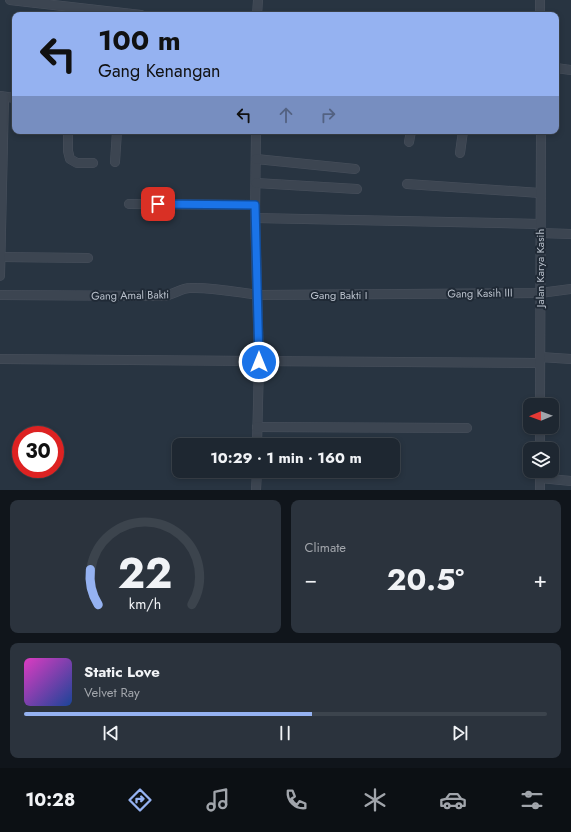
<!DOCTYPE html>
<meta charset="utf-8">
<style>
:root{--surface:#1e2731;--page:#2b333d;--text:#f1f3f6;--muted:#a1a5ab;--line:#3c444d;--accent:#95b2f1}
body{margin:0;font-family:Jost,sans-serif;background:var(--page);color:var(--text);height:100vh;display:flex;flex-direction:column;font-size:15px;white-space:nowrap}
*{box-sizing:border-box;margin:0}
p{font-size:13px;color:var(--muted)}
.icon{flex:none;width:22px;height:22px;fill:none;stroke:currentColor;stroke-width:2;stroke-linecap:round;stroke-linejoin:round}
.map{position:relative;height:490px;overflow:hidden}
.details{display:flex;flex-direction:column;gap:10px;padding:10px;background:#10151b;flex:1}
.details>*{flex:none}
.guide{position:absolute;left:12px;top:12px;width:547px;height:122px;border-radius:8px;box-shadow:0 2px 6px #0003,0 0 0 1px var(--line);background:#95b2f1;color:#111;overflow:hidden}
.needle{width:26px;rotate:269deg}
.buttons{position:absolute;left:523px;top:398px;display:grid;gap:8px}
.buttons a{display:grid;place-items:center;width:36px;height:36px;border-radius:8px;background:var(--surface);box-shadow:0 2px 6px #0003,0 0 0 1px var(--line);font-size:20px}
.speed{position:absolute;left:12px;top:426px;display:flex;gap:8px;font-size:20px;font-weight:700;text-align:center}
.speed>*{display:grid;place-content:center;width:52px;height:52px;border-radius:50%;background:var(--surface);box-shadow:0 2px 6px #0003,0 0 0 1px var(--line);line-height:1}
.speed .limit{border:6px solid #d22;background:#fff;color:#111}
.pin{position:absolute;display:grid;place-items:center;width:34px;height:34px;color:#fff;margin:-17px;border-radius:8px;box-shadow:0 2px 6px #0006}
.me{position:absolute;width:44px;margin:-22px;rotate:0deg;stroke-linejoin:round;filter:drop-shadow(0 0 3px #0008)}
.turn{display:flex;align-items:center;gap:14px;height:84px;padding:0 20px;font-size:18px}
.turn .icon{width:52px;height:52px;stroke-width:2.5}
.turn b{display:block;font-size:28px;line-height:34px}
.lanes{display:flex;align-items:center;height:38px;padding:0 20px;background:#0003;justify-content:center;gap:20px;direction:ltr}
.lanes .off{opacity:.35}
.big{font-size:30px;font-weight:700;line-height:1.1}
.details .widget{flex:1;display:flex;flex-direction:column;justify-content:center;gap:6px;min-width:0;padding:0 14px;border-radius:8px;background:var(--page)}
.details .dial{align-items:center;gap:0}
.dial svg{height:104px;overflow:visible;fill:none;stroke:var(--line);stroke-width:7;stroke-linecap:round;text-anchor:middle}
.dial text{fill:var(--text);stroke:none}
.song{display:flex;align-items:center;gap:12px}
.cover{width:48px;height:48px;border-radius:6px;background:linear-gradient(135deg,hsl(310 70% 55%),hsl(220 70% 35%))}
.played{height:4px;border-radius:2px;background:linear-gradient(90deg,var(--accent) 55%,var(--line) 55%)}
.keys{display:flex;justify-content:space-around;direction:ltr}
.heat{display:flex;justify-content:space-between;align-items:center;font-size:22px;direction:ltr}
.details .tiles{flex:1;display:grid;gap:10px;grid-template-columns:1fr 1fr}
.widget:last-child{grid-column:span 2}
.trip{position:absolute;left:172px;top:438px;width:228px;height:40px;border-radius:8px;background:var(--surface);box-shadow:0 2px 6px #0003,0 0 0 1px var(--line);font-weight:700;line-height:40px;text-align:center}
.tabs{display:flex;height:64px;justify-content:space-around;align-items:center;background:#0c1014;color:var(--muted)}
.tabs .icon{width:28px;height:28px}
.tabs .current{color:var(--accent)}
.tabs b{font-size:18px;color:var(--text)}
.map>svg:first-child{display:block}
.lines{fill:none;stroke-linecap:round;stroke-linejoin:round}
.street-casing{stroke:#49515d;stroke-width:10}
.street{stroke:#3c4551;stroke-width:9}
.route-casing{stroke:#114b97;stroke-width:10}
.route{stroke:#1a73e8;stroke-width:7}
.labels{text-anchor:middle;stroke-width:4;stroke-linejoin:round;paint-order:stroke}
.street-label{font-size:11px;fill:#b9c0cb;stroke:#202a36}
</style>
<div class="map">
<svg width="571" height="490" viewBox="0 0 571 490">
<rect width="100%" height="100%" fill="#283441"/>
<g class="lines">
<defs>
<g id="street">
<path d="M 10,0 L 141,15"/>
<path d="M 257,15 L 258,0"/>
<path d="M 540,15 L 540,0"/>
<path d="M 556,68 L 571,70"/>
<path d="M 0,96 L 15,98"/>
<path d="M 68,131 L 68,151 L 70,159 L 77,163 L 93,163"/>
<path d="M 256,131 L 255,218 L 259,362 L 257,445"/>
<path d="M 409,142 L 411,131"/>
<path d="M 460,153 L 463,131"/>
<path d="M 256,159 L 355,169"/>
<path d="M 115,162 L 117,131"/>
<path d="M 256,183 L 357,189"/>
<path d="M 407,184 L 540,193"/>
<path d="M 129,204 L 255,205"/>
<path d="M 255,218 L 540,224"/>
<path d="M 540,233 L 571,234"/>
<path d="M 1,257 L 88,258"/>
<path d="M 0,276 L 4,97"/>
<path d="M 0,295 L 163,296 C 174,295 181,288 190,288 C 213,287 236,292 258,295 L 540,293 L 571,289"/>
<path d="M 540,357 L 571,359"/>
<path d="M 0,359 L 539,363"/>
<path d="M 540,405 L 541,131"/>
<path d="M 257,427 L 467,428"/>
<path d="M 540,427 L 540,449"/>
<path d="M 257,474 L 344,474"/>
<path d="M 540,478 L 571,481"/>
<path d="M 256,490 L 257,471"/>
<path d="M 540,490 L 540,471"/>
</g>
</defs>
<use href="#street" class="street-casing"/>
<use href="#street" class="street"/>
</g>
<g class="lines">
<defs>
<path id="route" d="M 158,204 L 255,205 L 259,362"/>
</defs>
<use href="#route" class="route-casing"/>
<use href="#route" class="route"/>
</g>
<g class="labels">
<g class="street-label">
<text transform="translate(540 268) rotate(-90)" y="4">Jalan Karya Kasih</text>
<text transform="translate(480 293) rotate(-1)" y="4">Gang Kasih III</text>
<text transform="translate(130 295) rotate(-1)" y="4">Gang Amal Bakti</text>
<text x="339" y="299">Gang Bakti I</text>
</g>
</g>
</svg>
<div class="buttons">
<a><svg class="needle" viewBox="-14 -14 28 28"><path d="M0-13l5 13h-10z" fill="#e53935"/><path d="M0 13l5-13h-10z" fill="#a1a5ab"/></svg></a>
<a><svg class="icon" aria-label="layers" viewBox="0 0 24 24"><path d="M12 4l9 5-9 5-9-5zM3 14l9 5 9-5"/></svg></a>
</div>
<div class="speed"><div class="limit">30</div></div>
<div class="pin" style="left:158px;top:204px;background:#d93025"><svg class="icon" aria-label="arrive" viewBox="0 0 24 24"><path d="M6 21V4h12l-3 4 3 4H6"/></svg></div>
<svg class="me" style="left:259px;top:362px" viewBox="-20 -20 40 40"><circle r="17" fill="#1a73e8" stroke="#fff" stroke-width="3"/><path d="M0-11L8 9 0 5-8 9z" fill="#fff"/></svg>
<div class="trip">10:29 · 1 min · 160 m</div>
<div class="guide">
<div class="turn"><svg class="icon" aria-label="left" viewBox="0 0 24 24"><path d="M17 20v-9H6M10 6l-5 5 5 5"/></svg><div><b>100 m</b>Gang Kenangan</div></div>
<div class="lanes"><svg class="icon" aria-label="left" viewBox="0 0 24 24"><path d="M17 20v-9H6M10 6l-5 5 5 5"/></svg><svg class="icon off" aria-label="ahead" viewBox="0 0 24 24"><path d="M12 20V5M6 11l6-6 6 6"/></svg><svg class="icon off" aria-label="right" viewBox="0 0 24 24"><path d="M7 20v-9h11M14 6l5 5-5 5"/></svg></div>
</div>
</div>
<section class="details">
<div class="tiles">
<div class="widget dial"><svg viewBox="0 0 100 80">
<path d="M14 69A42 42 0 1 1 86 69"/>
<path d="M14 69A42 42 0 0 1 8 42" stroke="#95b2f1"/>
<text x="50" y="56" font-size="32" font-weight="700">22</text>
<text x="50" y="72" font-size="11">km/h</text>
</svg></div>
<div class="widget"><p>Climate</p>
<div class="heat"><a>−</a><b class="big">20.5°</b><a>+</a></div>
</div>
<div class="widget">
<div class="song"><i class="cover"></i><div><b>Static Love</b><p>Velvet Ray</p></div></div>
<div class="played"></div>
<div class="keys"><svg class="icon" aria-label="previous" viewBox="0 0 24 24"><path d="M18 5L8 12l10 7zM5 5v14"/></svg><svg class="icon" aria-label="pause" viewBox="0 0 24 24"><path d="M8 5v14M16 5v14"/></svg><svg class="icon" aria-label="next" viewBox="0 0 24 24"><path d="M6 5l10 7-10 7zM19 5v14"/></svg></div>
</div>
</div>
</section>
<nav class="tabs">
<b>10:28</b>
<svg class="icon current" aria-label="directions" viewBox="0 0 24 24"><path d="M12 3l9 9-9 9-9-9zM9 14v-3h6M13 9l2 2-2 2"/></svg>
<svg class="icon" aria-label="music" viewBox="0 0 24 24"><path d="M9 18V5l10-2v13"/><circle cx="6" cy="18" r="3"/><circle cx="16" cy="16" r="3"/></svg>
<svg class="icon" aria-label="phone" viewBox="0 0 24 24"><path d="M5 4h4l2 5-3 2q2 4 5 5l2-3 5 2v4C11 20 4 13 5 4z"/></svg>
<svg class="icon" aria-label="climate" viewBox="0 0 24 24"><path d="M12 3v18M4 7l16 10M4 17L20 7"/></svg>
<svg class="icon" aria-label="car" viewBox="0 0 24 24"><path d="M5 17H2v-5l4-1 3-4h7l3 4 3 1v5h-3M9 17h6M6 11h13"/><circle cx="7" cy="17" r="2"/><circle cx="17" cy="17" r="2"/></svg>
<svg class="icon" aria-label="filters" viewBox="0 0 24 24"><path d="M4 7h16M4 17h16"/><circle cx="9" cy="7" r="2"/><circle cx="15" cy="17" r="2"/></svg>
</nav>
